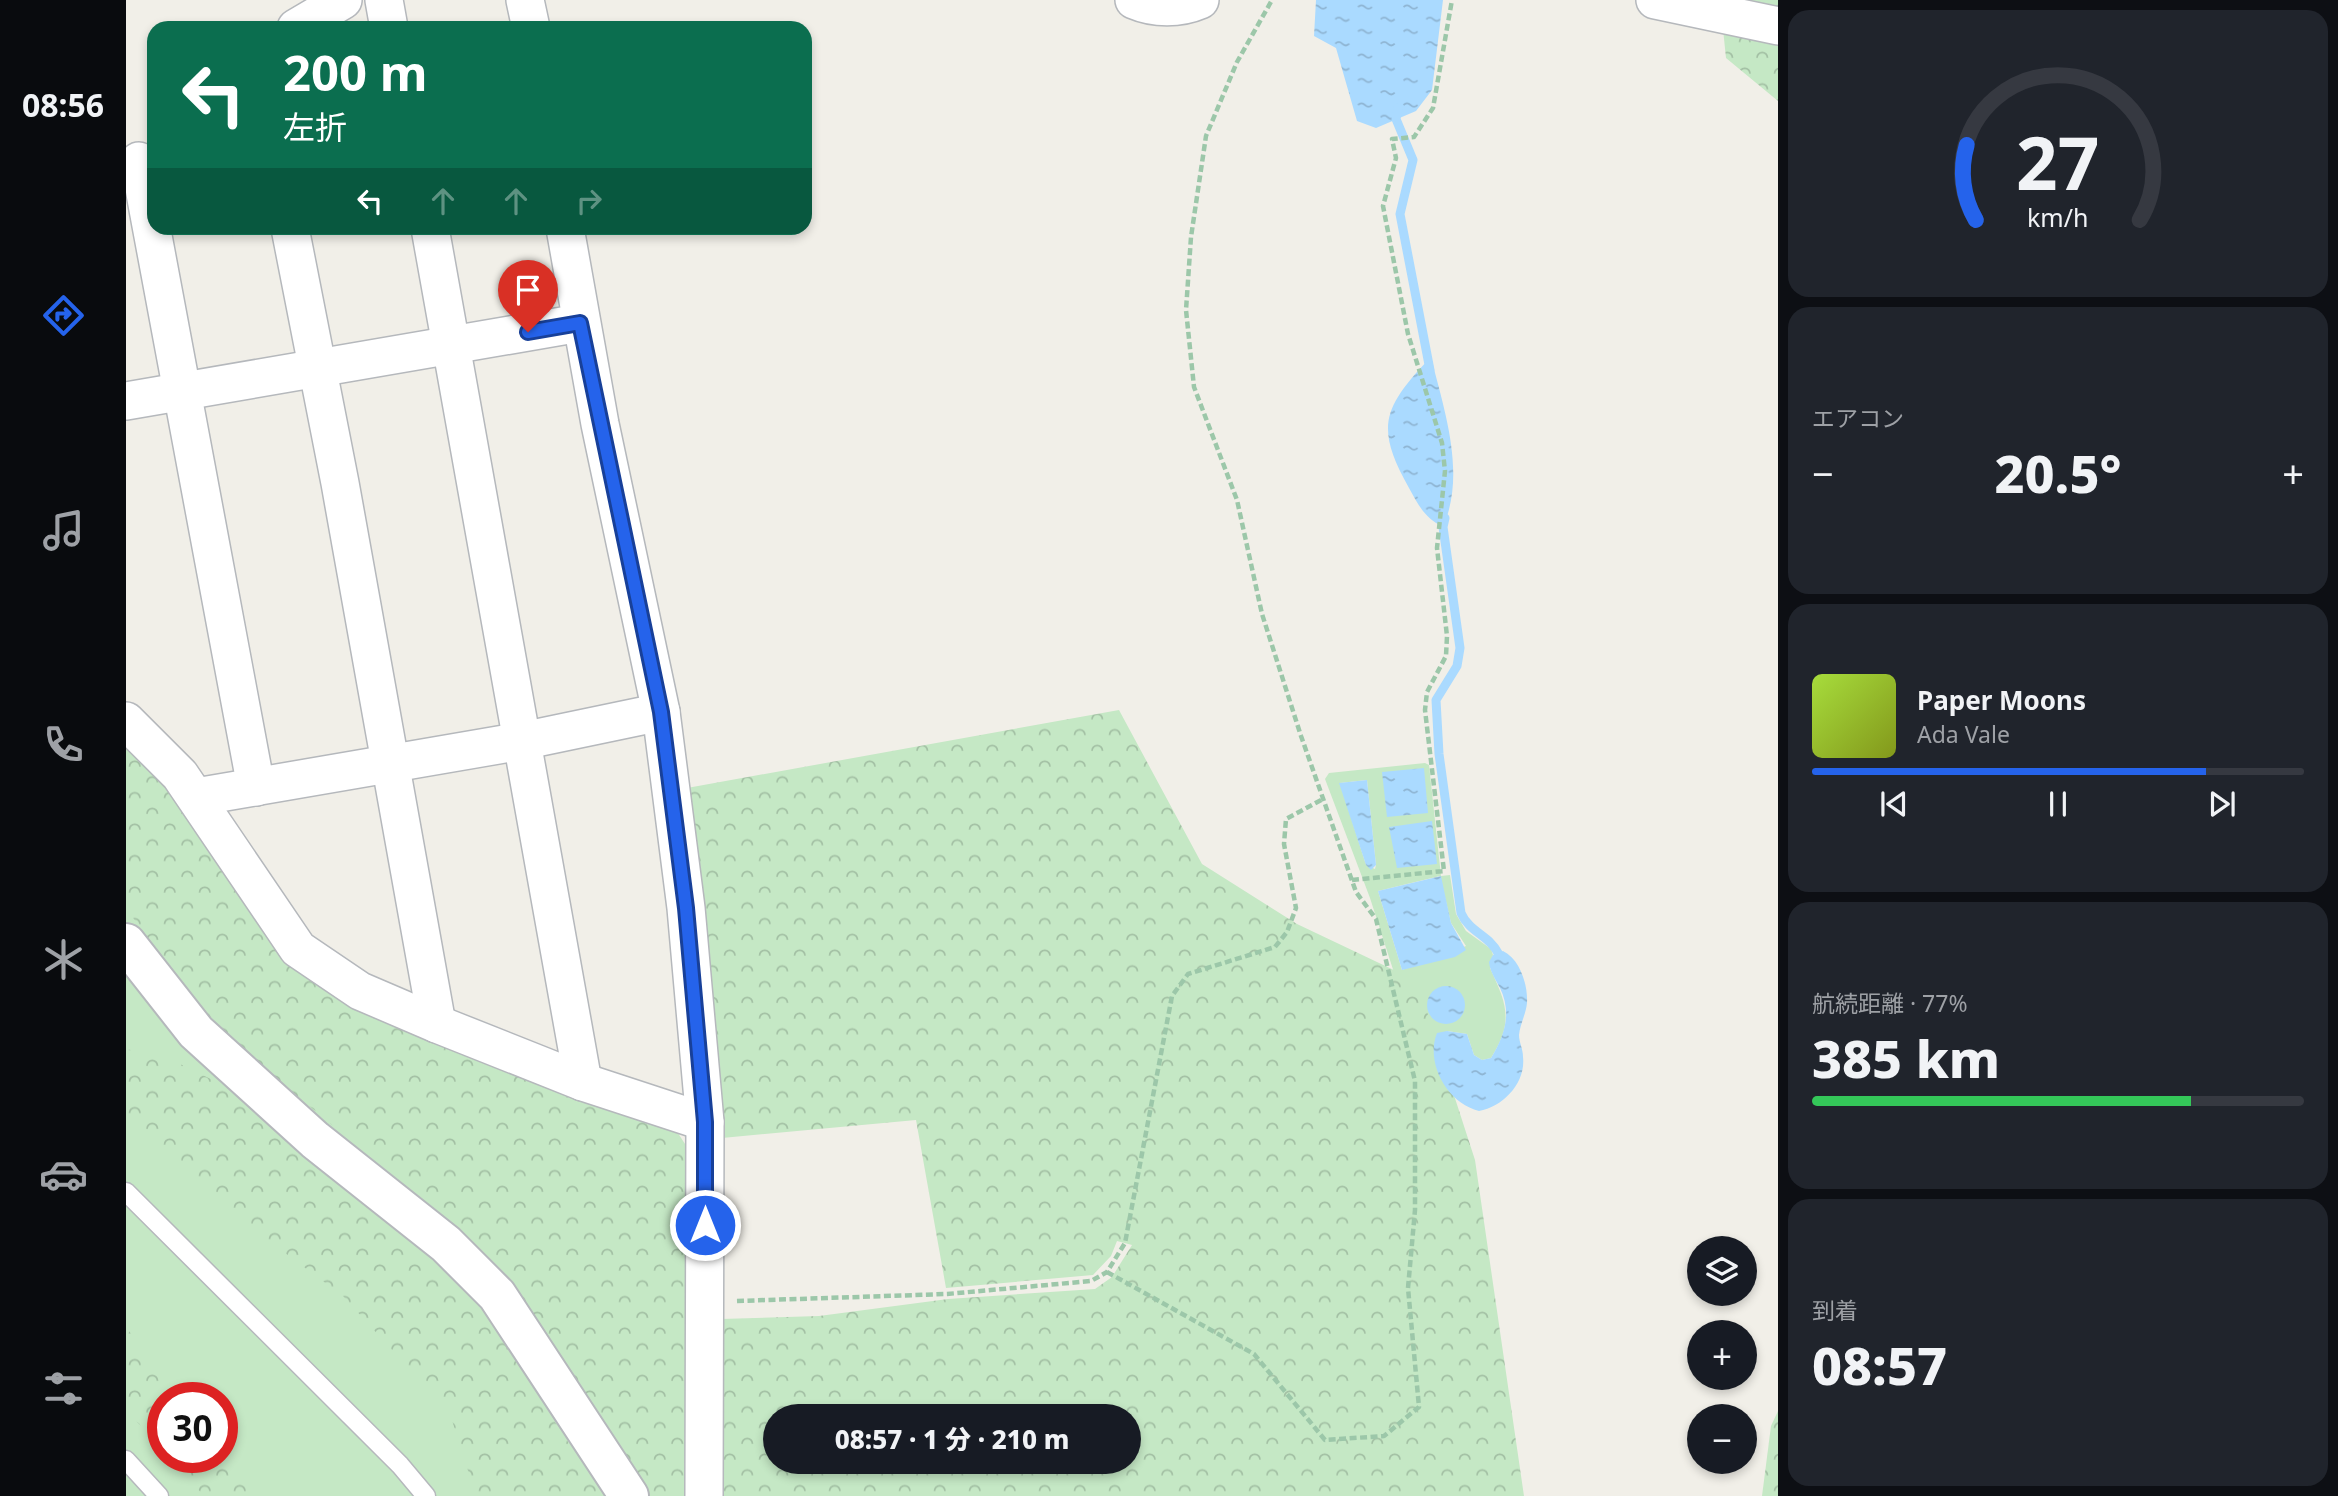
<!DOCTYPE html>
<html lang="ja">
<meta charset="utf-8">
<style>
:root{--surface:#171b24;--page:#20242c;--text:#f1f3f6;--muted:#9ea1a6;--line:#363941;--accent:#2563eb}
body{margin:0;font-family:"Noto Sans","Noto Sans JP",sans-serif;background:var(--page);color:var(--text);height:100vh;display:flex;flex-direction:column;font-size:26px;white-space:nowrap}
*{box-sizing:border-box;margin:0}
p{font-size:23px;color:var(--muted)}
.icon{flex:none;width:38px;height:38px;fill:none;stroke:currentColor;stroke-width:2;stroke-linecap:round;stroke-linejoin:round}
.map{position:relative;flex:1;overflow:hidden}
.sheet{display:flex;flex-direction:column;gap:10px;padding:10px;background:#0d0f14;width:560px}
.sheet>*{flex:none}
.hud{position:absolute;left:21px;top:21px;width:665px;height:214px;border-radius:21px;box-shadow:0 4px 10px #0003;background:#0b6e4f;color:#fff;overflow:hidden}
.tools{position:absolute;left:1561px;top:1236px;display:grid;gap:14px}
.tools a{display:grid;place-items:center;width:70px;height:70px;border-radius:50%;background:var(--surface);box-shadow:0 4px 10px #0003;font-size:35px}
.speed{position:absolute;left:21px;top:1382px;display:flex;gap:14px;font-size:35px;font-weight:700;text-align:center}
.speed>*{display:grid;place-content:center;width:91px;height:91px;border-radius:50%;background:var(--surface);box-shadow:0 4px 10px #0003;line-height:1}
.speed .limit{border:10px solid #d22;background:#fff;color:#111}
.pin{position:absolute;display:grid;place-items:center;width:60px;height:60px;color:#fff;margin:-72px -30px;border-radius:50% 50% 50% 0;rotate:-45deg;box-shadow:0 0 7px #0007}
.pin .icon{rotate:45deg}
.me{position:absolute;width:77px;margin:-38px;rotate:0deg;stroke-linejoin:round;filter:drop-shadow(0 0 5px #0008)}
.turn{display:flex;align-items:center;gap:24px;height:147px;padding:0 21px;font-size:32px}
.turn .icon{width:91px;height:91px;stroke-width:2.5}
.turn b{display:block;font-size:49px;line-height:60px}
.lanes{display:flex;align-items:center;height:66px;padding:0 21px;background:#0003;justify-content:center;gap:35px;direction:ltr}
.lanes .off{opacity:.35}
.big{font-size:52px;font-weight:800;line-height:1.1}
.sheet .card{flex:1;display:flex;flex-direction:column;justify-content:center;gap:10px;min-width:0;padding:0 24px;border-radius:21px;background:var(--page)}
.sheet .dial{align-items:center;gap:0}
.dial svg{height:182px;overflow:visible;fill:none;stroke:var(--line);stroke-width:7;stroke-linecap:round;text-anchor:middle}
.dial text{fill:var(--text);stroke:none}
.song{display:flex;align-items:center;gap:21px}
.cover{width:84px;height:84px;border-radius:10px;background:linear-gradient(135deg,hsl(80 70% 55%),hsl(70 70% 35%))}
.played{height:7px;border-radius:4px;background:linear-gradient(90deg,var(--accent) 80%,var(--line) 80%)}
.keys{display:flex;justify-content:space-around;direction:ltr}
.heat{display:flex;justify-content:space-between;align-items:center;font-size:38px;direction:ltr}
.charge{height:10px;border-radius:5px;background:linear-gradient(90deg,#34c759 77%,var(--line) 0)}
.trip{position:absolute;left:637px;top:1404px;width:378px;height:70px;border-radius:35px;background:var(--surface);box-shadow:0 4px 10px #0003;font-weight:800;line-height:70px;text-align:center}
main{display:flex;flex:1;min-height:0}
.tab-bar{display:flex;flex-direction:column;width:126px;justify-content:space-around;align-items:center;background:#090b0e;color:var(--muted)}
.tab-bar .icon{width:49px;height:49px}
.tab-bar .selected{color:var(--accent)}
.tab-bar b{font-size:32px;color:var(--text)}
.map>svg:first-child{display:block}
.grass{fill:#c5e8c5;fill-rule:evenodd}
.forest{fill:url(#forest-crowns);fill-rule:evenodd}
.water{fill:url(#water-ripples)}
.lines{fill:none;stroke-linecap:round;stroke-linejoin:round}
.stream{stroke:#aadaff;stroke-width:9}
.service-casing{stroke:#b5b8bc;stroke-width:21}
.minor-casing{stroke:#b5b8bc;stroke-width:40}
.tertiary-casing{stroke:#b5b8bc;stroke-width:42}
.path{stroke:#9cc7a9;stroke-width:4.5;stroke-dasharray:7 3.5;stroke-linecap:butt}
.service{stroke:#fff;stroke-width:18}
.minor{stroke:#fff;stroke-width:37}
.tertiary{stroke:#fff;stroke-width:38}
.route-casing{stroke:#184099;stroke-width:18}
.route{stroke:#2563eb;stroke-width:12}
</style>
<main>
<nav class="tab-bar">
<b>08:56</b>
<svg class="icon selected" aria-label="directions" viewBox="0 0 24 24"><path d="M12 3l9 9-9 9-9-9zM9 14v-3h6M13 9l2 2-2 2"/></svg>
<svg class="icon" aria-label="music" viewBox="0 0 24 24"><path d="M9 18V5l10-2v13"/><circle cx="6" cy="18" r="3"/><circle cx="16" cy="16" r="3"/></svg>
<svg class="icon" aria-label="phone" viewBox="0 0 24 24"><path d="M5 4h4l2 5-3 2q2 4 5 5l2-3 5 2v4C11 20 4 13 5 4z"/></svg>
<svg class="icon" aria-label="climate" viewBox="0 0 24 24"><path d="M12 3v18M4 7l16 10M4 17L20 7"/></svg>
<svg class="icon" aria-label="car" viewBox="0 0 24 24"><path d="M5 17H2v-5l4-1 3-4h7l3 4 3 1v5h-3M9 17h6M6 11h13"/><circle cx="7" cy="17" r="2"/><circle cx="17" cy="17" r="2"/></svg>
<svg class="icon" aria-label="filters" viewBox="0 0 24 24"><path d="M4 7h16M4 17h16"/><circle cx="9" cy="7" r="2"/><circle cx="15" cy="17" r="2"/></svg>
</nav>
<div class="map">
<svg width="1652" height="1496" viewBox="0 0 1652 1496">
<defs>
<pattern id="forest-crowns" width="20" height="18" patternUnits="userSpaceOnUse" patternTransform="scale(1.75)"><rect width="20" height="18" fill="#c5e8c5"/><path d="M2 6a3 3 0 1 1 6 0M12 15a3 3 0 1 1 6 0" fill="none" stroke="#a3c0a4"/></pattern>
<pattern id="water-ripples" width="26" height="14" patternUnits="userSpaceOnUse" patternTransform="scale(1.75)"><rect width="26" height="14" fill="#aadaff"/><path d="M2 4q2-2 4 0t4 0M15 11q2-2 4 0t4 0" fill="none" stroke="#8eb4d2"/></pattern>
</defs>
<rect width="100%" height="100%" fill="#f1efe8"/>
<g class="grass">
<path d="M 0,731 L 524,1496 L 0,1496 ZM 37,1398 L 96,1398 L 96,1458 L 37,1458 Z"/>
<path d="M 1299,763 L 1303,765 L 1315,876 L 1324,875 L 1330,914 L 1340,931 L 1365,949 L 1367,955 L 1364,968 C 1381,1005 1388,1021 1365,1058 L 1356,1060 L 1348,1055 L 1341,1034 L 1321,1031 L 1308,1041 L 1272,985 L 1244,898 L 1199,779 L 1203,773 ZM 1241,780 L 1250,865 L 1249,869 L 1240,865 L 1214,783 ZM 1314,876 L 1325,923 L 1340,946 L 1276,970 L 1252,891 Z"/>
</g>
<g class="forest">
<path d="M 1594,0 L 1652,0 L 1652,101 L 1600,58 Z"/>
<path d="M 993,710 L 1076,864 L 1171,924 L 1291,981 L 1349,1160 L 1398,1496 L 593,1496 L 595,1319 L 693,1316 L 822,1299 L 969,1289 L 986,1277 L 1006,1245 L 991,1241 L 985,1256 L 967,1275 L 820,1288 L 790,1120 L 596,1138 L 561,788 ZM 649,1416 L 1003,1416 L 1003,1461 L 649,1461 Z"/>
<path d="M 0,731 L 168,955 L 546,1124 L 561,1147 L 578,1496 L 520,1496 L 384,1285 L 339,1235 L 116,1050 L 61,993 L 0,908 Z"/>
<path d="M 0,1049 L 40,1057 L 109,1091 L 317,1266 L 359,1314 L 477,1496 L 350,1496 L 324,1414 L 217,1296 L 97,1207 L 46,1152 L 0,1120 Z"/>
<path d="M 0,1328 L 64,1398 L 37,1398 L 37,1446 L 0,1412 Z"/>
<path d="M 1652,1411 L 1652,1496 L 1636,1496 L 1645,1426 Z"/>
<path d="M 96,1447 L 128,1496 L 77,1496 L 49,1458 L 96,1458 Z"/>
</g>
<g class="water">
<path d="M 1190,0 L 1317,0 L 1306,90 L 1290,111 L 1250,128 L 1231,121 L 1210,48 L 1188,36 Z"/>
<path d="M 1302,360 L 1306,361 C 1319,413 1340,474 1317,527 C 1298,517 1293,506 1283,488 C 1249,428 1257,408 1302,360 Z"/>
<path d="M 1298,768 L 1302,813 L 1261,817 L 1256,772 Z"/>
<path d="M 1241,780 L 1250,865 L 1245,870 L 1240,865 L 1213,783 Z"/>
<path d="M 1306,821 L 1311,864 L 1271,868 L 1263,827 Z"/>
<path d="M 1315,876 L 1325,923 L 1340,950 L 1329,957 L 1276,970 L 1252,891 Z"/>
<path d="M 1377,951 C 1394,959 1402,985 1401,1003 C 1400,1014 1394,1024 1393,1035 C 1393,1042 1397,1049 1397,1057 C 1400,1083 1377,1107 1353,1111 C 1321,1103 1299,1063 1311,1033 L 1321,1031 L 1341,1034 L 1348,1055 L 1356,1060 L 1365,1058 C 1379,1035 1386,1013 1374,988 C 1370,980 1364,972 1363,962 L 1367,955 Z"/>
<circle cx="1320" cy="1005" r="19"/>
</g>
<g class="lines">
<g class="stream">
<path d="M 1272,108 L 1270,119 L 1287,160 L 1274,214 L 1304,370"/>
<path d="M 1319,518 L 1317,527 L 1334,648 L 1331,666 L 1310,700 L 1313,754 L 1335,913 C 1343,932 1364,936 1372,953"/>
</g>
<defs>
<g id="service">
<path d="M 0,1192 L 274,1465 L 300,1496"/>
<path d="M 0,1460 L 33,1496"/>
</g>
<g id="minor">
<path d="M 258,0 L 263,28"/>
<path d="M 399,0 L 405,28"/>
<path d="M 1008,0 C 1029,9 1053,9 1074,0"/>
<path d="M 1529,0 L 1652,26"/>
<path d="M 170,28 L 217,0"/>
<path d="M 13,161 L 130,787"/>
<path d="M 164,228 L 214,483 L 311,1024"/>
<path d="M 304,228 L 457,1082"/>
<path d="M 439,228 L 474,424 L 535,712 L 560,908 L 579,1122 L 578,1496"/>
<path d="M 0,401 L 454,323"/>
<path d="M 0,721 L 54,775 L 172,949 L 234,991 L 311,1024 L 457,1082 L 579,1122"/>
<path d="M 70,797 L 396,741 L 535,712"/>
</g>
<path id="tertiary" d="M 0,943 L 70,1032 L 189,1140 L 320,1244 L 371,1295 L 503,1496"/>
</defs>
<use href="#service" class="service-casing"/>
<use href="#minor" class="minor-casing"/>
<use href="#tertiary" class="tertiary-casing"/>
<g class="path">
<path d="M 1226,880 L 1318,871 L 1299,710 L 1301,692 L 1320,656 L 1321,636 L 1311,548 L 1319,471 L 1316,443 L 1282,334 L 1257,206 L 1270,158 L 1266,139 L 1288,137 L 1307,108 L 1326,0"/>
<path d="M 981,1272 L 1128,1354 L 1199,1440 L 1258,1436 L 1293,1407 L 1282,1288 L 1289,1210 L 1289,1081 L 1250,919 L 1230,892 L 1175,736 L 1136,614 L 1111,500 L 1068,387 L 1060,310 L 1065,237 L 1080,136 L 1111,62 L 1146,0"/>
<path d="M 611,1301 L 821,1294 L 965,1281 L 981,1272 L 999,1243 L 1046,996 L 1062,974 L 1149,947 L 1161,932 L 1170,908 L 1158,844 L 1160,819 L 1197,799"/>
</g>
<use href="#service" class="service"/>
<use href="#minor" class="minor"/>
<use href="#tertiary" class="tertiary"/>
</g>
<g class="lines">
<defs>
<path id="route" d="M 402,332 L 454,323 L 535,712 L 560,908 L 579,1122 L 579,1225"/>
</defs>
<use href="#route" class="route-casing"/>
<use href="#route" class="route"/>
</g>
</svg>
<div class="tools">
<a><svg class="icon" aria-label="layers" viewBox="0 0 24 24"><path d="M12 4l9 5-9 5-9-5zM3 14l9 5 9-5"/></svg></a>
<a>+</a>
<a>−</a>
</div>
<div class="speed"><div class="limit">30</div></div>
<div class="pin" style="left:402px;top:332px;background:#d93025"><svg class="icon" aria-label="arrive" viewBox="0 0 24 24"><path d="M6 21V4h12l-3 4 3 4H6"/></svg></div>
<svg class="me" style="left:579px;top:1225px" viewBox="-20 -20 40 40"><circle r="17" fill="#2563eb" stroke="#fff" stroke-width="3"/><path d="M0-11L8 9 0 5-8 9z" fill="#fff"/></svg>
<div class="trip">08:57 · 1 分 · 210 m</div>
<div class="hud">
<div class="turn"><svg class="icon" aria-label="left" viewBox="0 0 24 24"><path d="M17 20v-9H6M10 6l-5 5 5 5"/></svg><div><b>200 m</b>左折</div></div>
<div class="lanes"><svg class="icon" aria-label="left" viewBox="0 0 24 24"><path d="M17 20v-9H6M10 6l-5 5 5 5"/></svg><svg class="icon off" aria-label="ahead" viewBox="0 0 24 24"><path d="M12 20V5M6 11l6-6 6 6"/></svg><svg class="icon off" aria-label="ahead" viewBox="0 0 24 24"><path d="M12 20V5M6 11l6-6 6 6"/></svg><svg class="icon off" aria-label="right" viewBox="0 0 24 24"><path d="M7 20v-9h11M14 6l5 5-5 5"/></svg></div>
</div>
</div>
<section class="sheet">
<div class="card dial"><svg viewBox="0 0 100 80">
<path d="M14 69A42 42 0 1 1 86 69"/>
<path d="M14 69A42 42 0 0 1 10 36" stroke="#2563eb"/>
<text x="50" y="56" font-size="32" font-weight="700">27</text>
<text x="50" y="72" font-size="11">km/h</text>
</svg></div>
<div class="card"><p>エアコン</p>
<div class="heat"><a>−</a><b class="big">20.5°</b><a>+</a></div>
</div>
<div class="card">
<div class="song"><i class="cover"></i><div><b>Paper Moons</b><p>Ada Vale</p></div></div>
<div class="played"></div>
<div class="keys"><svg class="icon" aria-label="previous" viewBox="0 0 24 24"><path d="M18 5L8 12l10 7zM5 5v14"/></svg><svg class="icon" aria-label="pause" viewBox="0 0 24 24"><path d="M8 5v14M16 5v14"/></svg><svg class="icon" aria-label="next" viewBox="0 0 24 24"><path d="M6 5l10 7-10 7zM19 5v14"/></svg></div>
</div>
<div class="card"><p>航続距離 · 77%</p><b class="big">385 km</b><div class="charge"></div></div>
<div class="card"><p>到着</p><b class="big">08:57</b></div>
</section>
</main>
